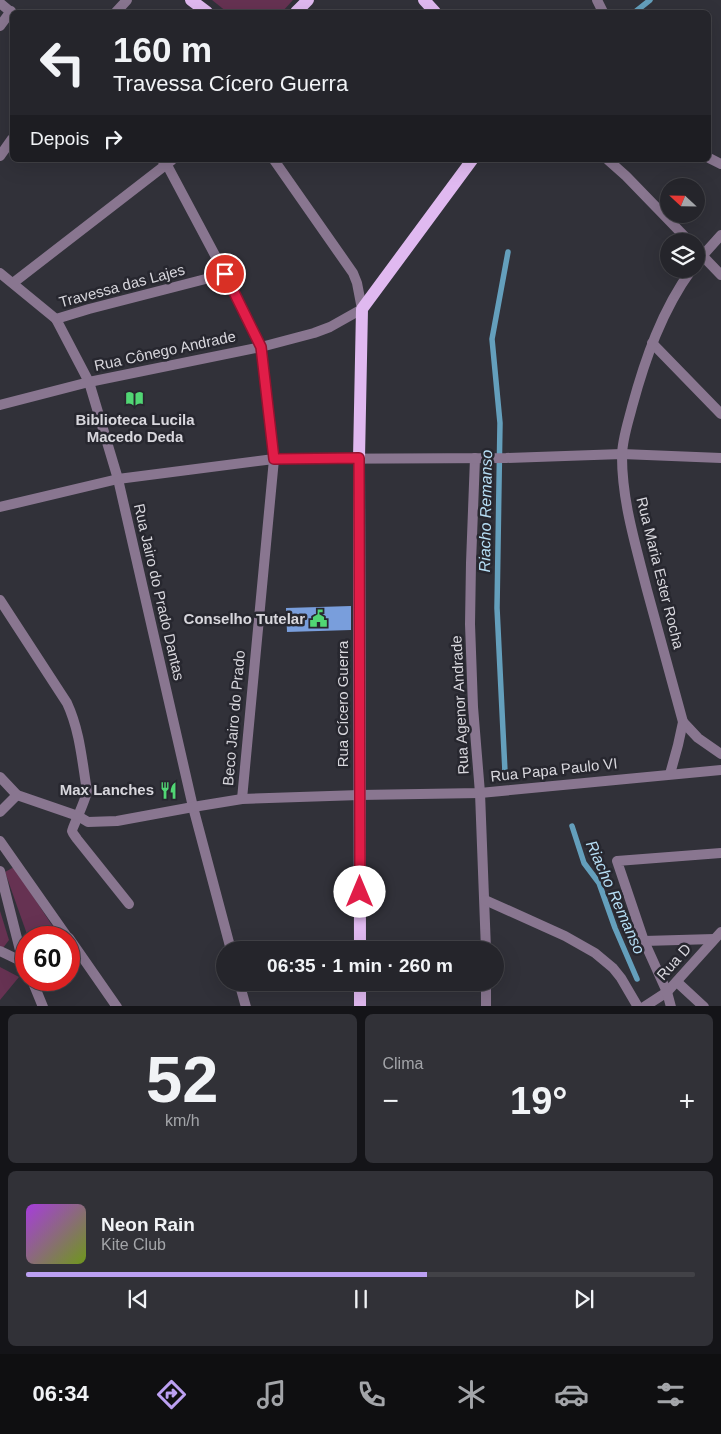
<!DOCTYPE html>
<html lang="pt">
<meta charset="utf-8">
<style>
:root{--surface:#25252b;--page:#313137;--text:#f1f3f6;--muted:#a3a5a9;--line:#424247;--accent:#bca0f2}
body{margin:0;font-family:Arial,sans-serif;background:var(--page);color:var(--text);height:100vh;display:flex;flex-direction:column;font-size:19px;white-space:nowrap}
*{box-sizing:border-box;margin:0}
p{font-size:16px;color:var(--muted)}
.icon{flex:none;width:28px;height:28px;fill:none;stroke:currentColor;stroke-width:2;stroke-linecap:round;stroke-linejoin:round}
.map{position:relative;height:1006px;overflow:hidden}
.panel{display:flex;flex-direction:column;gap:8px;padding:8px;background:#141418;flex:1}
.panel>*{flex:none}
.guide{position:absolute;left:10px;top:10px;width:701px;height:152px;border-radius:8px;box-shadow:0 5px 20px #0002,0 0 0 1px var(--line);background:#25252b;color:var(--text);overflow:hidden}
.needle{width:32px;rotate:292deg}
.tools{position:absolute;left:660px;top:178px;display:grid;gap:10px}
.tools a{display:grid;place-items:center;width:45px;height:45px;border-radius:50%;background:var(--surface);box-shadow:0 5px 20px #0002,0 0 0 1px var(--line);font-size:25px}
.speed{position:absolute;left:15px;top:926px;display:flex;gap:10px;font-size:25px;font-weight:700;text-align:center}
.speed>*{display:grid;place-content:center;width:65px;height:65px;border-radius:50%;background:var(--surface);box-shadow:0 5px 20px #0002,0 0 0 1px var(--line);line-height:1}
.speed .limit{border:8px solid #d22;background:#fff;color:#111}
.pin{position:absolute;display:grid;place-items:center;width:42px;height:42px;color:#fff;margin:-21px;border:2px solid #fff;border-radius:50%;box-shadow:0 1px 5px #0007}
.me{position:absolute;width:55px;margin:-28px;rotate:0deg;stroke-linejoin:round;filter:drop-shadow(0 0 4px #0008)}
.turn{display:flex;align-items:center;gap:18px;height:105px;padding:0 20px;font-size:22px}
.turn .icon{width:65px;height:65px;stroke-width:2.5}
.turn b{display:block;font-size:35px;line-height:42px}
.then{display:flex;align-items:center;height:48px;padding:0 20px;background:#0003;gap:10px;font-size:19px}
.big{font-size:38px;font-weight:600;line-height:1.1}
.panel .widget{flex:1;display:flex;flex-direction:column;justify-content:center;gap:8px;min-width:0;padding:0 18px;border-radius:8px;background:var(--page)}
.panel .dial{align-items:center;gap:0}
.dial b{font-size:65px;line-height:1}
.song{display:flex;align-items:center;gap:15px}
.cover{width:60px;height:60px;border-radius:8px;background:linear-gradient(135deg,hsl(280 70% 55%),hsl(80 70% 35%))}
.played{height:5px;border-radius:2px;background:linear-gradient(90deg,var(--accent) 60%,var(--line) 60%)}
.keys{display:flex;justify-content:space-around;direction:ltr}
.heat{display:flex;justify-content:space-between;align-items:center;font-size:28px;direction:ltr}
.panel .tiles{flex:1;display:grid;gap:8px;grid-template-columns:1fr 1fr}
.widget:last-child{grid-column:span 2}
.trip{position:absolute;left:216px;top:941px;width:288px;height:50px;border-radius:25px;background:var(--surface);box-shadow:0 5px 20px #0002,0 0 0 1px var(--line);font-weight:600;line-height:50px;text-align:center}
.dock{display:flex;height:80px;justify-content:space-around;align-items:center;background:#0f0f11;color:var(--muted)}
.dock .icon{width:35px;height:35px}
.dock .on{color:var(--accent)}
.dock b{font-size:22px;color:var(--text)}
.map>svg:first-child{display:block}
.green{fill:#663252}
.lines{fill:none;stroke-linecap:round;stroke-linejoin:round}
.stream{stroke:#649fbc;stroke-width:5.5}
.building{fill:#799edc}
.minor{stroke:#897690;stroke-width:10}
.primary{stroke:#e0b9f0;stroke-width:12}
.route-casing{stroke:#92132f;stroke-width:12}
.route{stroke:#e11d48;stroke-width:9}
.labels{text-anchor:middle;stroke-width:5;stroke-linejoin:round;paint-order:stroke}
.street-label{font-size:15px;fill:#d8d7dd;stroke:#27272f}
.poi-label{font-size:15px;font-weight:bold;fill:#d8d7dd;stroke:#27272f;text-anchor:end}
.water-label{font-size:16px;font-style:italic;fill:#b6def5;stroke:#27272f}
</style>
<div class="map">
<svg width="721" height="1007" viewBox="0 0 721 1007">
<rect width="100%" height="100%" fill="#313139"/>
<g class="green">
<path d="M 212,0 L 293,0 L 282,12 L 227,12 Z"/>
<path d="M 14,867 L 59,936 L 54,937 L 28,937 L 5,872 Z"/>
<path d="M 0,911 L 9,940 L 3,948 L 0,946 Z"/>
<path d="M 0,967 L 19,977 L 0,1000 Z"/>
</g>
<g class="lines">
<g class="stream">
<path d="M 635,12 L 650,0"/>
<path d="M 505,772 L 497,608 L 500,423 L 492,339 L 508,252"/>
<path d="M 572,826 L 584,863 L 599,883 L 615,928 L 637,979"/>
</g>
</g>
<path class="building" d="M 351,606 L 351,630 L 287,632 L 286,608 Z"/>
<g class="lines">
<g class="minor">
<path d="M 597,0 L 603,12"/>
<path d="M 0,3 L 12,13"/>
<path d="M 116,12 L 127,0"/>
<path d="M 0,26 L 11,11"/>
<path d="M 0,156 L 12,139"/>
<path d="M 709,158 L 721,164"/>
<path d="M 162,160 L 167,165 L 225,274 L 261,347 L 274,459 L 242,799"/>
<path d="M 608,160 L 626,176 L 689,241"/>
<path d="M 696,249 L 721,275"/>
<path d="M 696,263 L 721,235"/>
<path d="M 0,273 L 56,319 L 89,382 L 118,479 L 193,807 L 231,950"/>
<path d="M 13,283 L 172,160"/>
<path d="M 56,319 L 89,309 L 225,274"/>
<path d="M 652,343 L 721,414"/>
<path d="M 0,405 L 89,382 L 261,347 L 314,333 L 330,327 L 362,309 L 357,283 L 353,273 L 274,160"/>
<path d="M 475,458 L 471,563 L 470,624 L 473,707 L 480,793 L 486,950"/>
<path d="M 0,507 L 118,479 L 274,459 L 506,458 L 622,454 L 721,458"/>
<path d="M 0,600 L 67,703 C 80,731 82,761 87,791 C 86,800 72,828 72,831 C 73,834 75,836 77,839 L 129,904"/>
<path d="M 683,722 L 698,738 L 721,754"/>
<path d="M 670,774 L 678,745 L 683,722 C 671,678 659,634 647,590 C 636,546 622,502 622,456 C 622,440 628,423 632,407 C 645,359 662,310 692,269"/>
<path d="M 0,777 L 17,795 L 78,816 L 88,822 L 117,821 L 193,807 L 242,799 L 360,795 L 480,793 L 721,770"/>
<path d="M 0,812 L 17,795"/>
<path d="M 0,841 L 68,938"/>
<path d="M 0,871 L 23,962 L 26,968"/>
<path d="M 485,900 L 565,936 L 595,953 L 613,968 L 621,978 L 638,1007"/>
<path d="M 69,938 L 117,1007"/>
<path d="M 644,941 L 714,939"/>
<path d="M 0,951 L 23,962 L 26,960"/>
<path d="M 32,980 L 43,1007"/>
<path d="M 239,982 L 246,1007"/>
<path d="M 486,982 L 486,1007"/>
<path d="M 677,982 L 704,1007"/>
<path d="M 644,1007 L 667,992 L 721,932"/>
<path d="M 671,1007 L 667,992 L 644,941 L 617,861 L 721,853"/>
</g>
<g class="primary">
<path d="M 191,0 L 207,12"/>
<path d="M 424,0 L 435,12"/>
<path d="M 296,12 L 308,0"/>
<path d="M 360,950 L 359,458 L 362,309 L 472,160"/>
<path d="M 360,982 L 360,1007"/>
</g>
</g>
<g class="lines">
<defs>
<path id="route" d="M 225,274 L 261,347 L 274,459 L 359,458 L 360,892"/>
</defs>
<use href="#route" class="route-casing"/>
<use href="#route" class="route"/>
</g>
<defs>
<symbol id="library-bare" viewBox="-9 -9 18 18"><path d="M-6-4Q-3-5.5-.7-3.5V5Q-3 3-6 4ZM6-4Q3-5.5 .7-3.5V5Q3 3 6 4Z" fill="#51d674" stroke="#27272f" stroke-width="2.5" paint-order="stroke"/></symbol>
<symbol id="civic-bare" viewBox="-9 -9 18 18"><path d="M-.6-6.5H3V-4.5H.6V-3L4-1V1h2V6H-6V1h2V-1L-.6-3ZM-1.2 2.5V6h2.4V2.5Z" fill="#51d674" stroke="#27272f" stroke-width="2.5" paint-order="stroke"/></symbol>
<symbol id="restaurant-bare" viewBox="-9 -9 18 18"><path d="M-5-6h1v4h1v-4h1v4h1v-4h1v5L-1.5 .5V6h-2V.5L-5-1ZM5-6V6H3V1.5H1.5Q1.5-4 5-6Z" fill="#51d674" stroke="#27272f" stroke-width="2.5" paint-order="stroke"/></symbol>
</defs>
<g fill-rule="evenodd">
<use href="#library-bare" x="122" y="386" width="25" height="25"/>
<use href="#civic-bare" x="306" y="606" width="25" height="25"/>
<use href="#restaurant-bare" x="156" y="778" width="25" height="25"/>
</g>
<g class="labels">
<g class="street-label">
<text transform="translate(122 286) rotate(-15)" y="5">Travessa das Lajes</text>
<text transform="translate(165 351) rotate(-12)" y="5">Rua Cônego Andrade</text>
<text transform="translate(660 573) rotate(76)" y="5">Rua Maria Ester Rocha</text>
<text transform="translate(159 592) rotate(77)" y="5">Rua Jairo do Prado Dantas</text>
<text transform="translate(343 704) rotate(-90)" y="5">Rua Cícero Guerra</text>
<text transform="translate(460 705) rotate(-93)" y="5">Rua Agenor Andrade</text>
<text transform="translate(234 718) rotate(-85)" y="5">Beco Jairo do Prado</text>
<text transform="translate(554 770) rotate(-6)" y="5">Rua Papa Paulo VI</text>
<text transform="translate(674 962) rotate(-48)" y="5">Rua D</text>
</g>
<g class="poi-label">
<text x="135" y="425" text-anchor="middle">Biblioteca Lucila<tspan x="135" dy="17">Macedo Deda</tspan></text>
<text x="305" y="624">Conselho Tutelar</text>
<text x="154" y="795">Max Lanches</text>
</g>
<g class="water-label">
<text transform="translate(485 511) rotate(-89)" y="6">Riacho Remanso</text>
<text transform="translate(616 897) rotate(66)" y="6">Riacho Remanso</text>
</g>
</g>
</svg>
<div class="tools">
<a><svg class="needle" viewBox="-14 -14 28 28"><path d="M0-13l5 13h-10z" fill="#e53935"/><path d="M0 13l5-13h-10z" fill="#a3a5a9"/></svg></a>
<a><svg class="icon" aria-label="layers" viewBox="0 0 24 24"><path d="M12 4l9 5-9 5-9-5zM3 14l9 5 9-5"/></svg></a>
</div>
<div class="speed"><div class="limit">60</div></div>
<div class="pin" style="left:225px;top:274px;background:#d93025"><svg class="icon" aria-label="arrive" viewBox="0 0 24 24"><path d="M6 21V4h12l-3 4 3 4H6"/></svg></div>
<svg class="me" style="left:360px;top:892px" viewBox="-20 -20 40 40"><circle r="19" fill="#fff"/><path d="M0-13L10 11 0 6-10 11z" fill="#e11d48"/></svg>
<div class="trip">06:35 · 1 min · 260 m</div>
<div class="guide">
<div class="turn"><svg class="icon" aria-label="left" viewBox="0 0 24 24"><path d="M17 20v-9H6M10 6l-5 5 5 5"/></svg><div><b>160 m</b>Travessa Cícero Guerra</div></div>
<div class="then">Depois<svg class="icon" aria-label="right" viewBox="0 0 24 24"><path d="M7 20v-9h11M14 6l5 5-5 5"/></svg></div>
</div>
</div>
<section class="panel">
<div class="tiles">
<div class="widget dial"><b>52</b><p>km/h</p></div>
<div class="widget"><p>Clima</p>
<div class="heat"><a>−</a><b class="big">19°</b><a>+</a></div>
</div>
<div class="widget">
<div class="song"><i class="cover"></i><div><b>Neon Rain</b><p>Kite Club</p></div></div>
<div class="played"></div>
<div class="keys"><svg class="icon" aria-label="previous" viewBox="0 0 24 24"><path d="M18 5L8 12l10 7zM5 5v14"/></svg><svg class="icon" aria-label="pause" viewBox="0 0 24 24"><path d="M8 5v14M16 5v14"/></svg><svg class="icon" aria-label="next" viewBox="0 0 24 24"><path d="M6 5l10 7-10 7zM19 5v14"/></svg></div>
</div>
</div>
</section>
<nav class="dock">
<b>06:34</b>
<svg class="icon on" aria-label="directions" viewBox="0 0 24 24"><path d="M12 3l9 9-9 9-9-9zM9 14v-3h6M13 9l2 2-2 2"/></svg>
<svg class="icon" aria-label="music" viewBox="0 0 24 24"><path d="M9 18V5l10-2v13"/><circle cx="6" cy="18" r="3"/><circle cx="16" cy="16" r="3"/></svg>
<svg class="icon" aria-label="phone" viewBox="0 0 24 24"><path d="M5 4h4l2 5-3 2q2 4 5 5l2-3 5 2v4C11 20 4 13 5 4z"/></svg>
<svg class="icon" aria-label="climate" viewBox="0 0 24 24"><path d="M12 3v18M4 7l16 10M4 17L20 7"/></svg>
<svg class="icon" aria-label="car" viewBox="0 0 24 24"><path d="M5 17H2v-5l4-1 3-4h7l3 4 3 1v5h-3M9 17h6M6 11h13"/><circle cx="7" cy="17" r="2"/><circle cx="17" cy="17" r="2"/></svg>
<svg class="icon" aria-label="filters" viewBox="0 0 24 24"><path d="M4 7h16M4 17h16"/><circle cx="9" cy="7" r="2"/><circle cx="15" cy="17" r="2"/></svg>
</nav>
